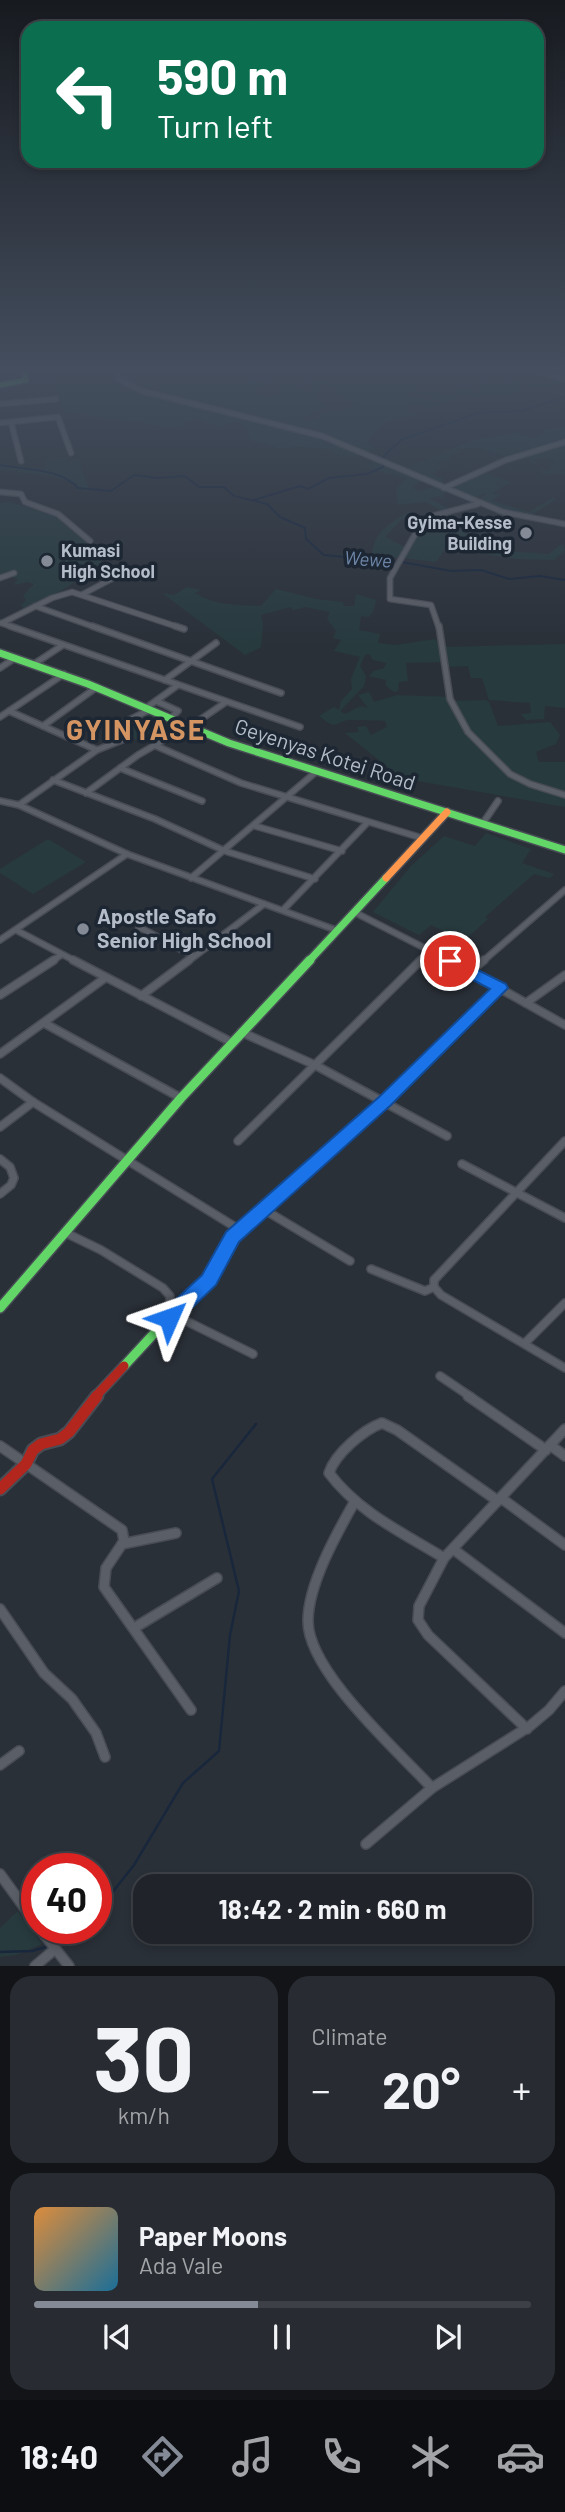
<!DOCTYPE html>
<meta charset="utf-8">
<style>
:root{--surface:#20242a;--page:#282c32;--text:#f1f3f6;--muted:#a2a4a8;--line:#3d4147;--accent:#848b96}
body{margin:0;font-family:Barlow,sans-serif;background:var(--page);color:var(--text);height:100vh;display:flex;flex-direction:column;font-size:26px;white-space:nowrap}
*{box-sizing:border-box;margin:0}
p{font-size:23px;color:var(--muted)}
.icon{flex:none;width:38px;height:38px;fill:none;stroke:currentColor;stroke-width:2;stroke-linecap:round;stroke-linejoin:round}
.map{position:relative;height:1966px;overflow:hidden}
.drawer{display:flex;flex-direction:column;gap:10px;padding:10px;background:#121417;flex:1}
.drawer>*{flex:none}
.guide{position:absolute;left:21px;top:21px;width:523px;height:147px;border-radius:21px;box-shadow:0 4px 10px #0003,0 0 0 2px var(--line);background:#0b6e4f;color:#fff;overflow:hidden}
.speed{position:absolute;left:21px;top:1853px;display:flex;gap:14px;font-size:35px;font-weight:700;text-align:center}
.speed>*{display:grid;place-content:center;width:91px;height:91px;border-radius:50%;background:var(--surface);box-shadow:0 4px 10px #0003,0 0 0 2px var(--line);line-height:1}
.speed .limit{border:10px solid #d22;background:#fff;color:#111}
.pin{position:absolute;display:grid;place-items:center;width:60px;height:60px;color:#fff;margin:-30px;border:4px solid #fff;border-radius:50%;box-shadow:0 2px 7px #0007}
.me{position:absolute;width:77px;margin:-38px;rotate:47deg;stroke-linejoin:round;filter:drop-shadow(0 0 5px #0008)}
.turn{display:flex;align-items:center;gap:24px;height:147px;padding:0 21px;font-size:32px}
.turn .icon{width:91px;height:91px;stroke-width:2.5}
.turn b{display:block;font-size:49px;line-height:60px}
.big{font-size:52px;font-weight:700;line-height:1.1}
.drawer .widget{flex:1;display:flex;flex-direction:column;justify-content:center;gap:10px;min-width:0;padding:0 24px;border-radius:21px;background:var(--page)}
.drawer .dial{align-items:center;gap:0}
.dial b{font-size:91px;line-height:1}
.song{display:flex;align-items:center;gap:21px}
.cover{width:84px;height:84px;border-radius:10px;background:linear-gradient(135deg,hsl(30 70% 55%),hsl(200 70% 35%))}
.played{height:7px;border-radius:4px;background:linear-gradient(90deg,var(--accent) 45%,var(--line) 45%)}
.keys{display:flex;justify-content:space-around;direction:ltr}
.heat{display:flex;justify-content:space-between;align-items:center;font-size:38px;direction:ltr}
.drawer .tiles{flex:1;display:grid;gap:10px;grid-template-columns:1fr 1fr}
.widget:last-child{grid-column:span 2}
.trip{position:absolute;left:133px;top:1874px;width:399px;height:70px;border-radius:21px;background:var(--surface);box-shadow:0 4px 10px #0003,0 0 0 2px var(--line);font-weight:700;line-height:70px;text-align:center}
.menu{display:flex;height:112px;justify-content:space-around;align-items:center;background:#0d0e11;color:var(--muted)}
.menu .icon{width:49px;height:49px}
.menu .selected{color:var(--accent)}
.menu b{font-size:32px;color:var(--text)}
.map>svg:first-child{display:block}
.green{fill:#273a3e;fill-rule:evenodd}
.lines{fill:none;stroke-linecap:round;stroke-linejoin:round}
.stream-far1{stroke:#19273c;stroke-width:2}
.stream{stroke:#19273c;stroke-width:2.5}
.street-far3-casing{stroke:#484c55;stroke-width:7}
.street-far2-casing{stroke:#484c55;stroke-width:8}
.street-far1-casing{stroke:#484c55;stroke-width:10}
.street-casing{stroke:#484c55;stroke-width:12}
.fast-far2-casing{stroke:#484c55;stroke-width:8}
.fast-far1-casing{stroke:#484c55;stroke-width:10}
.fast-casing{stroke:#484c55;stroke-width:12}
.slow-casing{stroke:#484c55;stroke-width:10}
.jam-far1-casing{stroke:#484c55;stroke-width:12}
.jam-casing{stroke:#484c55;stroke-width:15}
.street-far3{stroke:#5a5e66;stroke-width:4.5}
.street-far2{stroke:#5a5e66;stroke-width:5}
.street-far1{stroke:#5a5e66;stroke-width:7}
.street{stroke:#5a5e66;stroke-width:9}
.fast-far2{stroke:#63d668;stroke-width:5}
.fast-far1{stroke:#63d668;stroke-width:7}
.fast{stroke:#63d668;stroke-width:9}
.slow{stroke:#ff974d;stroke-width:7}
.jam-far1{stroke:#b3261e;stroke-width:9}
.jam{stroke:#b3261e;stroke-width:11}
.route{fill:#1a73e8;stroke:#114b97;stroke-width:2}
.poi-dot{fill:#848b96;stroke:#1d2633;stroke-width:2.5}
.labels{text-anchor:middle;stroke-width:7;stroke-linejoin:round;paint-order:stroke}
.far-poi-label{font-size:18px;font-weight:bold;fill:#b4bcc9;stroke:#1d2633;text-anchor:end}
.far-water-label{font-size:19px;font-style:italic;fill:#6d86a8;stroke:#1d2633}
.street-label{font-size:21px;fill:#b4bcc9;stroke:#1d2633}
.poi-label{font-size:21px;font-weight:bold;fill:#b4bcc9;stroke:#1d2633;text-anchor:start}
.district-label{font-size:28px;font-weight:bold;letter-spacing:2px;fill:#d59563;stroke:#1d2633}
</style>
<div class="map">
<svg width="565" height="1966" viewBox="0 0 565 1966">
<rect width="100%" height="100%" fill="#2a3038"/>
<g class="green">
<path d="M 49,372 L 115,372 L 117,379 L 133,389 L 320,437 L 361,454 L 349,457 L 332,454 L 330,450 C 320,448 307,447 296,447 C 292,446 289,449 285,449 C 278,449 262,442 251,441 L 247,429 L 236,421 L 221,427 L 197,419 L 176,428 L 63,412 Z"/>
<path d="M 121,372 L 261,372 L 251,377 L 241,373 L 238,375 L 255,382 L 267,381 L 265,384 L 268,385 L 270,390 L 262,388 L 254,392 L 266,396 L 282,394 L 273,390 L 265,372 L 285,372 L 283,373 L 293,377 L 303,373 L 311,376 L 295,387 L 305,389 L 308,388 L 303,386 L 308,383 L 306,381 L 315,377 L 323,380 L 330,376 L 322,378 L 305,372 L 477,372 L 492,376 L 499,372 L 509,379 L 394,394 L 405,393 L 433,402 L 445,402 L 415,393 L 430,390 L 459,398 L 430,409 L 416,404 L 404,410 L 414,415 C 392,420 379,423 367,443 L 376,449 L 363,452 L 339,442 L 138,389 L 120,378 ZM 332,388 L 355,405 L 315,416 L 321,421 L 301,419 L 328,405 L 315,398 L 322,394 L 317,392 Z"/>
<path d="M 532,372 L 565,380 L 565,383 C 551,388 541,387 527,390 C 494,396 472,404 440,389 L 461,387 L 483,396 L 467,387 L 509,380 Z"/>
<path d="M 565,426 L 565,441 L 476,472 L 474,471 L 496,461 L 495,457 L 501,460 L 506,457 L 476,448 L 457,450 L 459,452 L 448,458 L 452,460 L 436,462 L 441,467 L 432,474 L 442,478 L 442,484 L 403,469 L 473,440 L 515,433 L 534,438 L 545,433 L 544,430 Z"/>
<path d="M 565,442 L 565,475 L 558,473 L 544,475 L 541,471 L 552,468 L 548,465 L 555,463 L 546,457 L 534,460 L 537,463 L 532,464 L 530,459 L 515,459 Z"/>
<path d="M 66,458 L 68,461 L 79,460 L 90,492 L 76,489 L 74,484 L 53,476 L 0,470 L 0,463 L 43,469 L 46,467 L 45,460 Z"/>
<path d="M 376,460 L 422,480 L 412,487 L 419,491 L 436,486 L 446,492 L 442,496 L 449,502 L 438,496 L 430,499 L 448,508 L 443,511 L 425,502 L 398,505 L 396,489 L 406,478 L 367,468 L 369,463 Z"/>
<path d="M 486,473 L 511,482 L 492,494 L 501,494 L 492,501 L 529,512 L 554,497 L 555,500 L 528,517 L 477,501 L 487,493 L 471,499 L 449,489 Z"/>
<path d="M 10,502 L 53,515 L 97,551 L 108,555 L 101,561 L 102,564 L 61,591 L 24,608 L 21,606 L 26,600 L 23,595 L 34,584 L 28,582 L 14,585 L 18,579 L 10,576 L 0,576 L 0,503 Z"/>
<path d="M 410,511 L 425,518 L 418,522 L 402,519 L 385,537 L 405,547 L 399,558 L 372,555 C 374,531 391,523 410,511 Z"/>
<path d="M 432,518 L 508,551 L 549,554 L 559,546 L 563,545 L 565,550 L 554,560 L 516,559 L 446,548 L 436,562 L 403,558 L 420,530 Z"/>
<path d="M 187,587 L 201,590 L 195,593 C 216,606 238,605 261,606 L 276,589 L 316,599 L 343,602 L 344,606 L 354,606 L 356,594 L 376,600 L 373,612 L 369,617 L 361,616 L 359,630 L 380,634 L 378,643 L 395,645 L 435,639 L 441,647 L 565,644 L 565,708 L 545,706 L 544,719 L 526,720 L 521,714 L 531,713 L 530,703 L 489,700 L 482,678 L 471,678 L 468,666 L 447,667 L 446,662 L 406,663 L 408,681 L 399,682 L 398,691 L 394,692 L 386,686 L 386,680 L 369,676 L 374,671 L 384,668 L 386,663 L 373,660 L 369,654 L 365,655 L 360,666 L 366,676 L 364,686 L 340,711 L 345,714 L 361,706 L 368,708 L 358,695 L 369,692 L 374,702 L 397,695 L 451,697 L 453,701 L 486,700 L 489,702 L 498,726 L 550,722 L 560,735 L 556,744 L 536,752 L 539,762 L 565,762 L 565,807 L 401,778 L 345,733 L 359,732 L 357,727 L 366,726 L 371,735 L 387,727 L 385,721 C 374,720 361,720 350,720 C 334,721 339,732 319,716 L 334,707 L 339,710 L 341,701 L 352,689 L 351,679 L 360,657 L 334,651 L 341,640 L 333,638 L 336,631 L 327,619 L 330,612 L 306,607 L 293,610 L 290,607 L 261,615 L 263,623 L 261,647 L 245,655 L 162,593 L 174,595 Z"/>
<path d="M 144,713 L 171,726 L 138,741 L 117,727 Z"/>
<path d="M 486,833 L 531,849 L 522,863 L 554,874 L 550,878 L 534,874 L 485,917 L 488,919 L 464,941 L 431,925 L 419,935 L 373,912 L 411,866 L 444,836 L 475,846 Z"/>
<path d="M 48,839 L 86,862 L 33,894 L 0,873 L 0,869 Z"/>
<path d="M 18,1911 L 42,1944 L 16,1955 L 0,1957 L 0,1928 Z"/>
</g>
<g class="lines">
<g class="stream-far1">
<path d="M 0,465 C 25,470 60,468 78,488 L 111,491 L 134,475 L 157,478 L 185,476 L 199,487 L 224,487 L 234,496 L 267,504 L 280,517 L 305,528 L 306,539 L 324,555 L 396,562"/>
<path d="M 254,500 L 300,486 L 308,489 L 329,478 L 367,474 L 383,467 L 384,456 L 401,440 L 478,413 L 522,411 L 565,397"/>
<path d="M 402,562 L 451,571 L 481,570 L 509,579 L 540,576 L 565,580"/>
</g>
<g class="stream">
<path d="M 96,1913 L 134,1865 L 183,1783 L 219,1751 L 230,1635 L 239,1591 L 212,1479 L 256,1424"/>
<path d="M 58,1944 L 64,1943 L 79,1928"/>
<path d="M 0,1952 L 32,1951 L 49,1946"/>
</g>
<defs>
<g id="street-far3">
<path d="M 119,372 L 119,379 L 142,391 L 322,436 L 503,512 L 565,524"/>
<path d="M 539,372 L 565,379"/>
<path d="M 0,404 L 56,399"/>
<path d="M 11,422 L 21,461"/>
<path d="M 0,423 L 58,417 L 71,453"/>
<path d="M 444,488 L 506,460 L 565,442"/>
<path d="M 0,492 L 21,494 L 25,502 L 58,514 L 90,541"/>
<path d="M 0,578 L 14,573"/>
<path d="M 83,594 L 121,574"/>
<path d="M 35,606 L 97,628"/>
<path d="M 1,623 L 15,628"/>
<path d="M 2,623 L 52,598 L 72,592 L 181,628"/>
<path d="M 439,628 L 431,605 L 390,599 L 390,578 L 418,529 L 432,516 L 478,504"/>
</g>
<g id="street-far2">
<path d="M 10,626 L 300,727"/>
<path d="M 92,626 L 281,693"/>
<path d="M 175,626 L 184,629"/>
<path d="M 439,626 L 450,699 L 468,732 L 510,774 L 530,784 L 565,795"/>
<path d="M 34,664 L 63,645"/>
<path d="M 0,668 L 15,658"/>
<path d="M 165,680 L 216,643"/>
<path d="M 156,701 L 178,711 L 170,719"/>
<path d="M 146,708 L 178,685"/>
<path d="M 9,711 L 97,750 L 19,805 L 127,854 L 336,930"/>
<path d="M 0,717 L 64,674"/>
<path d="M 43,726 L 97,687"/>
<path d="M 188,728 L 226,702"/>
<path d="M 154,745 L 241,783 L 422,838"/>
<path d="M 97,750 L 122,740 L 124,737 L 115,727 L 149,710"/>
<path d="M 120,768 L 202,801"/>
<path d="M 53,780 L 155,819 L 225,851 L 315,879"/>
<path d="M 86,793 L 138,755 L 186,727"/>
<path d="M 0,801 L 19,805"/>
<path d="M 483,823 L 498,801"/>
<path d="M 255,826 L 342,851"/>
<path d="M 191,878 L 317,771"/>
<path d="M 283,910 L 368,822"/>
<path d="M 354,912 L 452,962"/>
<path d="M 139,927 L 193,956"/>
<path d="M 16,930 L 77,962"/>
<path d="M 0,940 L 127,854"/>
<path d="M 51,962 L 61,955"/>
<path d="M 187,962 L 264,904"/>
<path d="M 419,962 L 430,951"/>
<path d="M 482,962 L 565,890"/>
</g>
<g id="street-far1">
<path d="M 73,960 L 231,1042"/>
<path d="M 449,960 L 565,1025"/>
<path d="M 471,971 L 484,960"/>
<path d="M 0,995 L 54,960"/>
<path d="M 141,996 L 189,960"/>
<path d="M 526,1003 L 565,975"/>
<path d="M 44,1023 L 181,1098"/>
<path d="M 241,1032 L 315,1065 L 447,1136"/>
<path d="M 0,1054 L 105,978"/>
<path d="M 0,1078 L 33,1102 L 240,1230"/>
<path d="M 0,1127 L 33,1102"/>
<path d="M 238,1141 L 421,960"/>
<path d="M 565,1141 L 434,1280 L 434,1287 L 441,1295 L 565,1368"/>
<path d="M 0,1159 L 10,1167 L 14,1178 L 11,1185 L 0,1194"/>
<path d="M 462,1164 L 565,1218"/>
<path d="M 263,1209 L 350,1261"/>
<path d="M 66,1233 L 101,1250 L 163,1288 L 170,1296 L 169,1318"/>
<path d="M 371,1269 L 425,1291 L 434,1287"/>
<path d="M 172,1314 L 253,1354"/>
<path d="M 525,1343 L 565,1303"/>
<path d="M 440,1376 L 471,1397"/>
</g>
<g id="street">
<path d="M 468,1396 L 546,1450"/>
<path d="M 550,1445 L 565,1456"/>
<path d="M 0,1446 L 122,1530 L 124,1541 L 106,1568 L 104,1587 L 191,1710"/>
<path d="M 501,1498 L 565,1545"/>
<path d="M 355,1501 C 337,1533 308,1584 308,1621 C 308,1672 398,1751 432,1788 L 530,1726 L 549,1710 L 565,1691"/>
<path d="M 122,1544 L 176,1533"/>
<path d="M 453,1549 L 565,1633"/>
<path d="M 444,1558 C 403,1533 358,1512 329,1473 C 335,1454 363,1430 382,1423 L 397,1430 L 498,1501"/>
<path d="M 0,1609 L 44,1673 L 72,1699 L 96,1733 L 105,1757"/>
<path d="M 134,1628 L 217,1578"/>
<path d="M 527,1729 L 428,1635 L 418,1620 L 419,1606 L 444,1558 L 565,1429"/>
<path d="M 0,1765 L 19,1751"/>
<path d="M 366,1844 L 432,1788"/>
<path d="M 0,1874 L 37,1925"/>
<path d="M 39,1928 L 69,1966"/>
<path d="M 35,1966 L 54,1950"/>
</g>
<path id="fast-far2" d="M 0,385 L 26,380 L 25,372"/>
<g id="fast-far1">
<path d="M 0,653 L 88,684 L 229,743 L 565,850"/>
<path d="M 308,962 L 386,878"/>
</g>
<g id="fast">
<path d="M 0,1308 L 181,1098 L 310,960"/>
<path d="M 124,1366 L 172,1314 L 209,1280 L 232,1237 L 385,1101 L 500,988"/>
</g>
<path id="slow" d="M 386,878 L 447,812"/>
<path id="jam-far1" d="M 95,1397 L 124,1366"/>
<path id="jam" d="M 0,1489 L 26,1464 L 33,1450 L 41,1444 L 60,1439 L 69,1432 L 97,1396"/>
</defs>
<use href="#street-far3" class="street-far3-casing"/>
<use href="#street-far2" class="street-far2-casing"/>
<use href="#street-far1" class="street-far1-casing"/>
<use href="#street" class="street-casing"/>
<use href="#fast-far2" class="fast-far2-casing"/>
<use href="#fast-far1" class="fast-far1-casing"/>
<use href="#fast" class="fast-casing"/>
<use href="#slow" class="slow-casing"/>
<use href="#jam-far1" class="jam-far1-casing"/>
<use href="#jam" class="jam-casing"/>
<use href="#street-far3" class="street-far3"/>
<use href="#street-far2" class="street-far2"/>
<use href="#street-far1" class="street-far1"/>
<use href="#street" class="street"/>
<use href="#fast-far2" class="fast-far2"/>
<use href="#fast-far1" class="fast-far1"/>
<use href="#fast" class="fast"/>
<use href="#slow" class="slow"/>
<use href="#jam-far1" class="jam-far1"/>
<use href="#jam" class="jam"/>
</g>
<linearGradient id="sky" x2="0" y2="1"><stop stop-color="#171a1f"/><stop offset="0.57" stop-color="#444e5e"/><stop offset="1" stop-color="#444e5e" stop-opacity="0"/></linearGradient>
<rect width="565" height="647" fill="url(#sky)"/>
<path class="route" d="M 450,956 L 506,984 L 508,988 L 391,1105 L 239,1242 L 216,1285 L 175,1324 L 169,1326 L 162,1324 L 159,1318 L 162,1312 L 202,1275 L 226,1232 L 379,1097 L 490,989 L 445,965 L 442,961 L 445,958 Z"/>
<g class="poi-dot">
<circle cx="526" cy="533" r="7"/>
<circle cx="47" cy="561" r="7"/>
<circle cx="83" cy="929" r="7"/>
</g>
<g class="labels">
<g class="far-poi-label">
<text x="512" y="529">Gyima-Kesse<tspan x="512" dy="21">Building</tspan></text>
<text x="61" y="557" text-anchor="start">Kumasi<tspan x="61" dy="21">High School</tspan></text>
</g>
<g class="far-water-label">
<text transform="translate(368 559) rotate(4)" y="7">Wewe</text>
</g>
<g class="street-label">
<text transform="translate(325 755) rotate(18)" y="7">Geyenyas Kotei Road</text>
</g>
<g class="poi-label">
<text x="97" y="924">Apostle Safo<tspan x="97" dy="24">Senior High School</tspan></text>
</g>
<g class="district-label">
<text x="136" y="740">GYINYASE</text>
</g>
</g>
</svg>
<div class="speed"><div class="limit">40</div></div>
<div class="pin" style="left:450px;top:961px;background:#d93025"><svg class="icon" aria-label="arrive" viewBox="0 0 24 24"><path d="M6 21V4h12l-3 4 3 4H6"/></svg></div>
<svg class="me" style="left:169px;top:1318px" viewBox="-20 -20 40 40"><path d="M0-17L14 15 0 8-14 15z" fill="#1a73e8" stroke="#fff" stroke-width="4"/></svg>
<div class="trip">18:42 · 2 min · 660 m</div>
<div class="guide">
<div class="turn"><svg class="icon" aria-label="left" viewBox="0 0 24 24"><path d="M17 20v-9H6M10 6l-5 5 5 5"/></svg><div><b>590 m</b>Turn left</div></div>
</div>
</div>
<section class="drawer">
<div class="tiles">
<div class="widget dial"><b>30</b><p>km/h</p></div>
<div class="widget"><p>Climate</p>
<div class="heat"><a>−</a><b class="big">20°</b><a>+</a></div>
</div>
<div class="widget">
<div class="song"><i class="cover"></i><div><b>Paper Moons</b><p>Ada Vale</p></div></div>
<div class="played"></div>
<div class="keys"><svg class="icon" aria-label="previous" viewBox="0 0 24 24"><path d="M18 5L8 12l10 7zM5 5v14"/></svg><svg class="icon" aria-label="pause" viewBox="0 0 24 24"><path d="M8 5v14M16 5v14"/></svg><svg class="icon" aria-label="next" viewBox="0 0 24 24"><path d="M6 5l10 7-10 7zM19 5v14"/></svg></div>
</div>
</div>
</section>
<nav class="menu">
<b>18:40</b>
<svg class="icon selected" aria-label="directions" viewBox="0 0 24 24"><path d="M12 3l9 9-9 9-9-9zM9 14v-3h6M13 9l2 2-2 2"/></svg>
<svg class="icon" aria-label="music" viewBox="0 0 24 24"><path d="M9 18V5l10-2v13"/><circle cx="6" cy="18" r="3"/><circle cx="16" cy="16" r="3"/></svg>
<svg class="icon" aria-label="phone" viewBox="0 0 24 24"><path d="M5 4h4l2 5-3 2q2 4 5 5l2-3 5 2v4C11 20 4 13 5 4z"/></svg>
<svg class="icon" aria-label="climate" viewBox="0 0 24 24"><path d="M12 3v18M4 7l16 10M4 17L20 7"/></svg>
<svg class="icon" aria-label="car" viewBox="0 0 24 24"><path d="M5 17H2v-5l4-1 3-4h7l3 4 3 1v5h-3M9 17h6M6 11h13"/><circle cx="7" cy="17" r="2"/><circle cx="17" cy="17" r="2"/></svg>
</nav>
